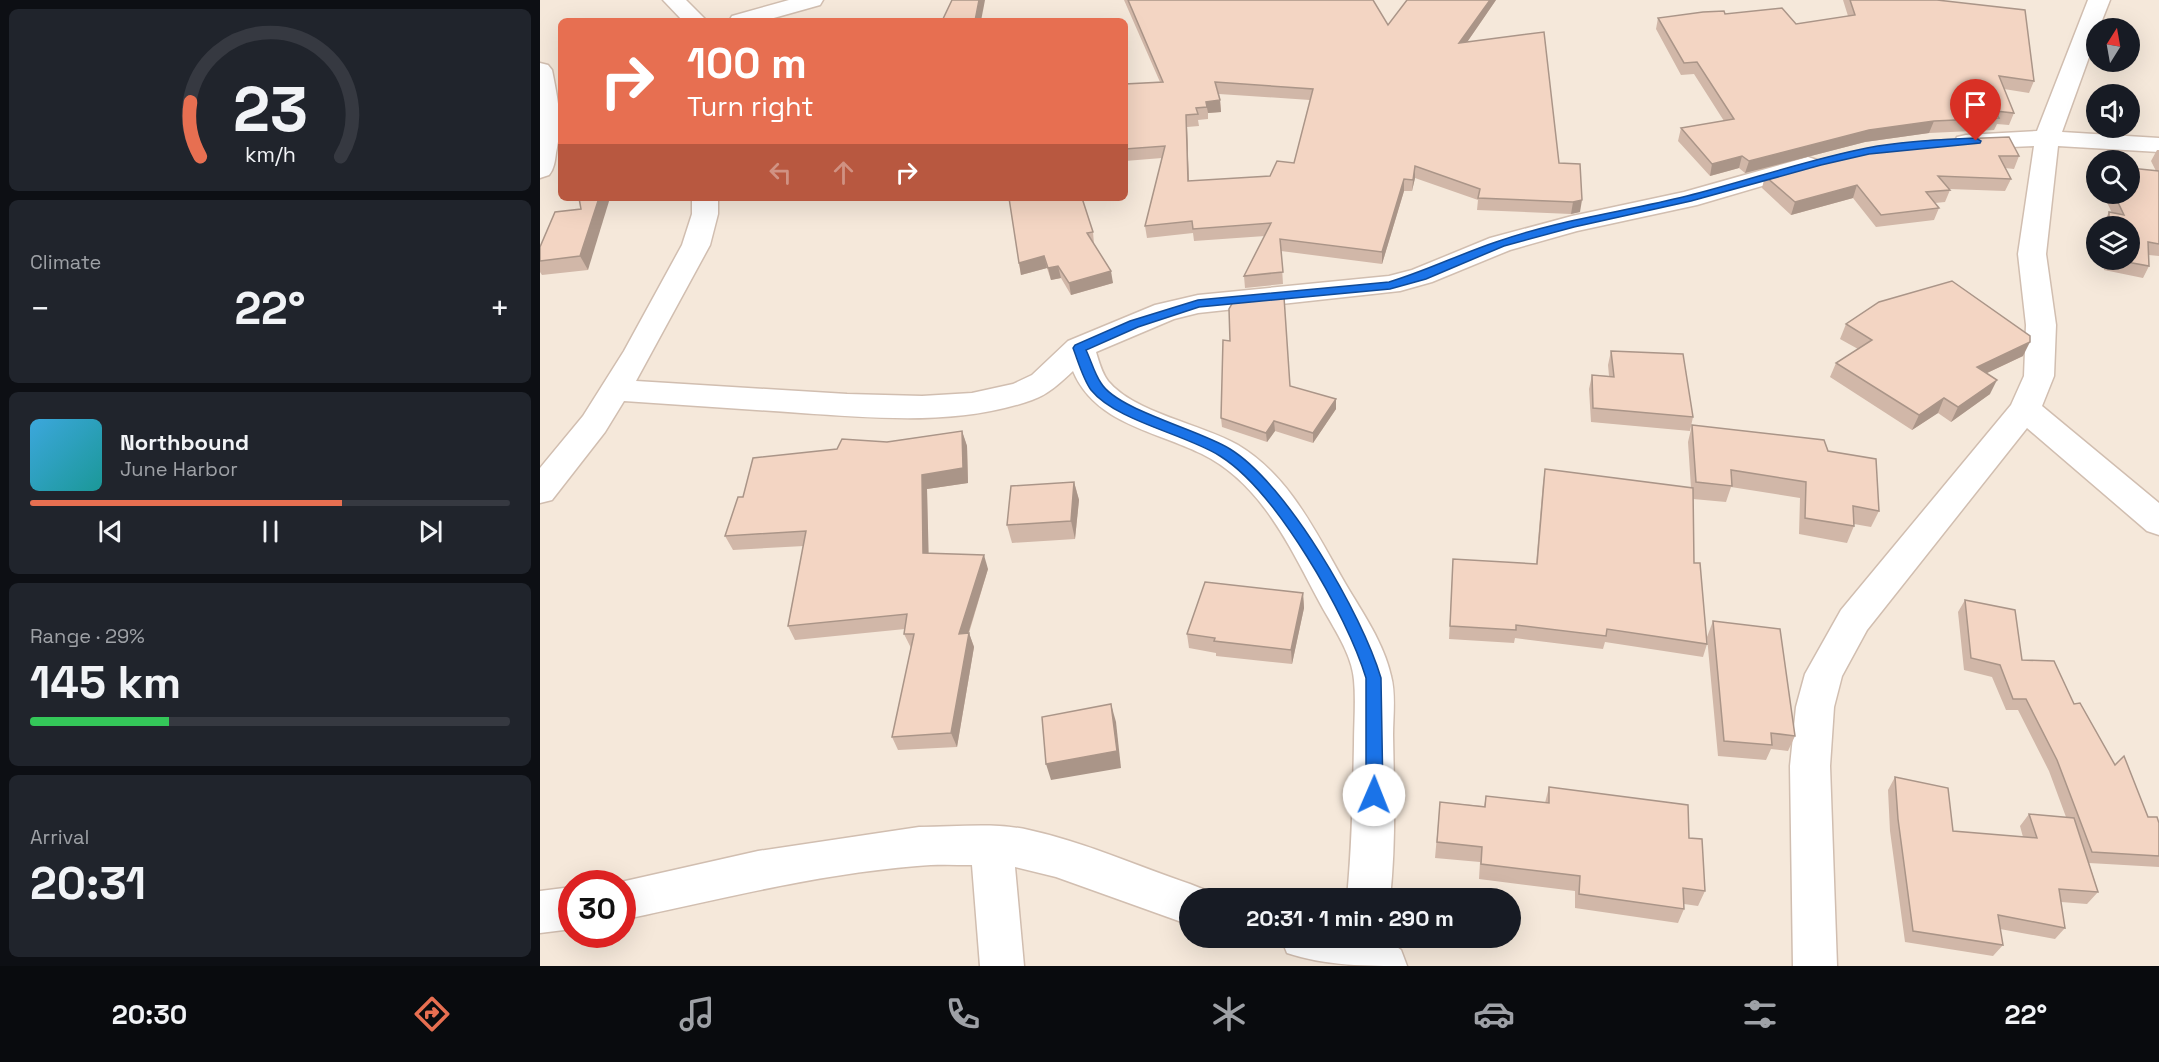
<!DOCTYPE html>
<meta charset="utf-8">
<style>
:root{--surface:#171b24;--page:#20242c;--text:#f1f3f6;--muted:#9ea1a6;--line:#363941;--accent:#e76f51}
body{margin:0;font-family:"Space Grotesk",sans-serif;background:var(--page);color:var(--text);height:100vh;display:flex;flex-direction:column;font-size:22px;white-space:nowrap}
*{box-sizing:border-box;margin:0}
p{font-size:20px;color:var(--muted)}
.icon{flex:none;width:33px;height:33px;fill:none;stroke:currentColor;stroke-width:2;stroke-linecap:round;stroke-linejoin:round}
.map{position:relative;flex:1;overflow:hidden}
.drawer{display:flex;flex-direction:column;gap:9px;padding:9px;background:#0d0f14;width:540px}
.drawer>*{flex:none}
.hud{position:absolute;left:18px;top:18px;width:570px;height:183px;border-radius:9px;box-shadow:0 6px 24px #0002;background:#e76f51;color:#fff;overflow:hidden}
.needle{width:39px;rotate:11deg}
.buttons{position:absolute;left:1546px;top:18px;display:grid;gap:12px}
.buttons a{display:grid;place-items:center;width:54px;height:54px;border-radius:50%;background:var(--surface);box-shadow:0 6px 24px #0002;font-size:30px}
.speed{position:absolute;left:18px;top:870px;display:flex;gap:12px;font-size:30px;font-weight:700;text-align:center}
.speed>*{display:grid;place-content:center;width:78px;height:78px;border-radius:50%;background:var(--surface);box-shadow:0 6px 24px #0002;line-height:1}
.speed .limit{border:9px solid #d22;background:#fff;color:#111}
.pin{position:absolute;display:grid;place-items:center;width:51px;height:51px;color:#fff;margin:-62px -26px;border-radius:50% 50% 50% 0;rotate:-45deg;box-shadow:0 0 6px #0007}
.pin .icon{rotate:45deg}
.me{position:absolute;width:66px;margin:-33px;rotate:1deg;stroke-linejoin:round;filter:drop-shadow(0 0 4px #0008)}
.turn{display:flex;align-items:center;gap:21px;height:126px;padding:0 30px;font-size:27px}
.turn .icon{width:78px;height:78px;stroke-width:2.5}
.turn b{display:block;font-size:42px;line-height:51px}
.lanes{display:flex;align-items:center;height:57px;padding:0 30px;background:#0003;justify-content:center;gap:30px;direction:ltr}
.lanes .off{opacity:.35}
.big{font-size:45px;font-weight:700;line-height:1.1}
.drawer .widget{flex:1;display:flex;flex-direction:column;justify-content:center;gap:9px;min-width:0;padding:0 21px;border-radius:9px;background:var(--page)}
.drawer .dial{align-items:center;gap:0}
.dial svg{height:156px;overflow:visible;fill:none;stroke:var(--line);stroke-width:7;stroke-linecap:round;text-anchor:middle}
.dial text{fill:var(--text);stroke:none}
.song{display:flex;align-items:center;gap:18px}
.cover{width:72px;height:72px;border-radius:9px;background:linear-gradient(135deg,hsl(200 70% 55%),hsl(180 70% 35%))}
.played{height:6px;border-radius:3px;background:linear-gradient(90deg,var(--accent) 65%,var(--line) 65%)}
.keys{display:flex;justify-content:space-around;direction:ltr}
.heat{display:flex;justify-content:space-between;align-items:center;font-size:33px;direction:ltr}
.charge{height:9px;border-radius:4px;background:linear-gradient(90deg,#34c759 29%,var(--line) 0)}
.trip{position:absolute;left:639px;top:888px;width:342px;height:60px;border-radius:30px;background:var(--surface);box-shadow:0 6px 24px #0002;font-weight:700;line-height:60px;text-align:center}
.dock{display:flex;height:96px;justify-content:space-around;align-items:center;background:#090b0e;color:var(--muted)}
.dock .icon{width:42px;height:42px}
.dock .active{color:var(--accent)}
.dock b{font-size:27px;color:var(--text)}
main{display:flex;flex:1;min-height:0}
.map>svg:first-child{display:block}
.residential{fill:#f5e8da;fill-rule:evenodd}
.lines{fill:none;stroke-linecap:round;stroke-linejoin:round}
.minor-casing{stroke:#d1beb0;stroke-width:3}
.minor{fill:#fff;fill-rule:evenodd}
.wall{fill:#d1b7a8;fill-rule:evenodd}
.shaded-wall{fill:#aa9588}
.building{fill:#f3d5c3;stroke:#aa9588;stroke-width:1.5;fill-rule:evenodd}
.route{fill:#1a73e8;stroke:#114b97;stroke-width:1.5}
</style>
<main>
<section class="drawer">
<div class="widget dial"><svg viewBox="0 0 100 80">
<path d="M14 69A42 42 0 1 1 86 69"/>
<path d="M14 69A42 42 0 0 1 9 41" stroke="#e76f51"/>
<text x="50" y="56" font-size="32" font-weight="700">23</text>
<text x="50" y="72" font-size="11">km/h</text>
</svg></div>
<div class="widget"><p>Climate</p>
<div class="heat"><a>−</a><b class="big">22°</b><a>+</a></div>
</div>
<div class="widget">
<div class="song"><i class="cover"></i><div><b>Northbound</b><p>June Harbor</p></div></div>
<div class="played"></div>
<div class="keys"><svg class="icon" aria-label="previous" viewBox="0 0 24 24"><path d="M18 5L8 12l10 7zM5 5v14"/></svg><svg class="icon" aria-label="pause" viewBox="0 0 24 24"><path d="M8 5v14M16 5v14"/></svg><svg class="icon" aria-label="next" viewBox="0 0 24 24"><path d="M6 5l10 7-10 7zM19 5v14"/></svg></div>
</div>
<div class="widget"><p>Range · 29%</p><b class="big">145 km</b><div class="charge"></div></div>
<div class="widget"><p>Arrival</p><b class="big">20:31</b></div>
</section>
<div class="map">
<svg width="1619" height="966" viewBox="0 0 1619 966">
<rect width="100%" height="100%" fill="#fdf6ec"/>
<path class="residential" d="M 0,0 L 1619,0 L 1619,966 L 0,966 ZM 21,21 L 585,21 L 585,198 L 21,198 ZM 1557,28 L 1590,28 L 1590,62 L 1557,62 ZM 1557,94 L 1590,94 L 1590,128 L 1557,128 ZM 1557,160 L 1590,160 L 1590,194 L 1557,194 ZM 1557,226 L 1590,226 L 1590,260 L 1557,260 ZM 32,884 L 82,884 L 82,934 L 32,934 ZM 650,898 L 970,898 L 970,938 L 650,938 Z"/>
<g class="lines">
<defs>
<g id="minor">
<path d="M 123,0 L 146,0 L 167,21 L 143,21 Z"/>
<path d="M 249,0 L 283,0 L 280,5 L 223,21 L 189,21 L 192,16 Z"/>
<path d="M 1548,0 L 1570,0 L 1559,28 L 1557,28 L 1557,35 L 1522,132 L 1619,138 L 1619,152 L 1518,146 L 1506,254 L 1516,325 L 1514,376 L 1502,406 L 1619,503 L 1619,535 L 1607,531 L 1487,428 L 1327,630 L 1302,676 L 1294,707 L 1290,766 L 1297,966 L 1253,966 L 1250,766 L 1256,707 L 1265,674 L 1301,610 L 1471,405 L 1484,376 L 1486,325 L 1478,254 L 1494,146 L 1426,149 L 1417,147 L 1414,142 L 1417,137 L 1426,135 L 1497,131 Z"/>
<path d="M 0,63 L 8,65 L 12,70 C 18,100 23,123 16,153 C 15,161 14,169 9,175 L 0,178 Z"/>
<path d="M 1268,157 L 1277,160 L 1281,165 L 1277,170 L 1157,205 L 1037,231 L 970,250 L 892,282 L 860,291 L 658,313 L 634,319 L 556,352 C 559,362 562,373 568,381 C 594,413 662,424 698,445 C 750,476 776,533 805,583 C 822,612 844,643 851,676 C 856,694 853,717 853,735 C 854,790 856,844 850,898 L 807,898 C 812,846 813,795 814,744 C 814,723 816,701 814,680 C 812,654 793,627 781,605 C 751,550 723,484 662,454 C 616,431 555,424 533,371 C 520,383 509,394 492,400 C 419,426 337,418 261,413 C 202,409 143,405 84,401 L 65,432 L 12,500 L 0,503 L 0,468 L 43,416 L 84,351 L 142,245 L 152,214 L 152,198 L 178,198 L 178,214 L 170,245 L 96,381 L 307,394 L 382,396 L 432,393 L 473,384 L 492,375 L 528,341 L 615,305 L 658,295 L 849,276 L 872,270 L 950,238 L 1032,216 L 1144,192 Z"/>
<path d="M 379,827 C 415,827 454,822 489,830 C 544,842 597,866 650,884 L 665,890 L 669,898 L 650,898 L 650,925 L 516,877 L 475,867 L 484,966 L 440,966 L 432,865 C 414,865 395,864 377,866 C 278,874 180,899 82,920 L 82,884 L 72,884 L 218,851 Z"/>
<path d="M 32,887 L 32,929 L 0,933 L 0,891 Z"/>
<path d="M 741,938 L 845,938 L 861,950 L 867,966 C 827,966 786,966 747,953 Z"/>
</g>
</defs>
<use href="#minor" class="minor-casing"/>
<use href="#minor" class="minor"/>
</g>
<g class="wall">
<path d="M 584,0 L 833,0 L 848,25 L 956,0 L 927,42 L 1019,163 L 1040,212 L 1031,214 L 937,210 L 938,200 L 875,178 L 872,191 L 864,191 L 842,264 L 741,251 L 743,284 L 705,288 L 704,276 L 725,236 L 654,241 L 653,233 L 607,238 L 605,226 L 622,158 L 585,161 L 585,84 L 620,82 ZM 679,94 L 770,100 L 754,163 L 730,176 L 649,181 L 647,127 L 659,126 L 658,120 L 668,119 L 668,113 L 681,112 L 680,100 Z"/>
<path d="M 1303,0 L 1397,0 L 1494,81 L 1489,93 L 1464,89 L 1474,113 L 1469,125 L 1457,124 L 1454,130 L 1389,133 L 1325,142 L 1205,173 L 1199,168 L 1170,176 L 1138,141 L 1141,128 L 1184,121 L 1154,74 L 1141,75 L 1116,29 L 1118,18 L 1185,14 L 1256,24 L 1308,16 Z"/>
<path d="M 1333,148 L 1479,156 L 1474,169 L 1465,168 L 1471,179 L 1465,191 L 1409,189 L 1410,190 L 1405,202 L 1395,203 L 1399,208 L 1394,220 L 1336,227 L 1313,198 L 1251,215 L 1222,188 L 1225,176 Z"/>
<path d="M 1617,150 L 1619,150 L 1619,256 L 1609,255 L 1609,266 L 1603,278 L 1564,270 L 1563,260 L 1590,260 L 1590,226 L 1563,226 L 1563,224 L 1569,212 L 1572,213 L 1563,194 L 1590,194 L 1616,171 L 1611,161 Z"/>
<path d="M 469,198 L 553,232 L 554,244 L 573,283 L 531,295 L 521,278 L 511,280 L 507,268 L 481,275 Z"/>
<path d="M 41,209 L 48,270 L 2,275 L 0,272 L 0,247 Z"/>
<path d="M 1306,324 L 1483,356 L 1447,373 L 1450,394 L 1411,422 L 1398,413 L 1372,430 L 1290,377 L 1296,363 L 1318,349 L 1300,339 Z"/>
<path d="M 1071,351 L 1153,417 L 1150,431 L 1051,422 L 1049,389 L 1052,375 L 1069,376 L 1068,365 Z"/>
<path d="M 750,386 L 796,399 L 796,409 L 773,443 L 735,431 L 727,442 L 682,427 L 681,418 Z"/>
<path d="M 1152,425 L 1288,451 L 1339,511 L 1331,527 L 1314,524 L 1314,526 L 1307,543 L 1259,534 L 1260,498 L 1191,487 L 1186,502 L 1153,499 L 1154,563 L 1167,644 L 1163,657 L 1065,642 L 1063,649 L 975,638 L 974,643 L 909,639 L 913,559 L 996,564 L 1003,482 L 1005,469 L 1151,488 L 1148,442 Z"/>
<path d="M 422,431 L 427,446 L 428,483 L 387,489 L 388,553 L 448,569 L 429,633 L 434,647 L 417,747 L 358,750 L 352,737 L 371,648 L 364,634 L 365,629 L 255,640 L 248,626 L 264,546 L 193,550 L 185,536 L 203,497 L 297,449 Z"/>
<path d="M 534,482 L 539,500 L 535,539 L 472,543 L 467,525 Z"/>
<path d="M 763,593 L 764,608 L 752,664 L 676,656 L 676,653 L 649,648 L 647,634 Z"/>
<path d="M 1425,600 L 1482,660 L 1534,704 L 1608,817 L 1619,823 L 1619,867 L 1549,863 L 1558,892 L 1547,904 L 1521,902 L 1525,928 L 1515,939 L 1460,929 L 1463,945 L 1453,956 L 1365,942 L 1350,831 L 1348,790 L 1355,777 L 1413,831 L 1483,837 L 1480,826 L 1489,814 L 1526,817 L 1509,771 L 1478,710 L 1466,710 L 1452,677 L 1424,670 L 1418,612 Z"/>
<path d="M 1173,621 L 1255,736 L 1248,751 L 1231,749 L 1226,760 L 1178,756 L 1167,637 Z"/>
<path d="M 1009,787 L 1149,838 L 1165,891 L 1158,906 L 1144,904 L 1144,909 L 1138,923 L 1035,908 L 1035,891 L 939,879 L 940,862 L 895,858 L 900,802 L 944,806 L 946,796 L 1005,803 Z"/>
</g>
<g class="shaded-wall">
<path d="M 439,0 L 445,0 L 441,21 L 435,21 Z"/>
<path d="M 950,0 L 956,0 L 919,54 L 919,43 Z"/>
<path d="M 680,100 L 681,112 L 668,113 L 666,102 Z"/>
<path d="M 646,115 L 647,127 L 649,193 L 648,181 Z"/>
<path d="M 1394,121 L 1389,133 L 1325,142 L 1205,173 L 1209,161 L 1329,130 Z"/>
<path d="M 1202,156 L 1199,168 L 1170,176 L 1172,164 Z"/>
<path d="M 875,166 L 875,178 L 872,191 L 873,180 Z"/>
<path d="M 864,179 L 864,191 L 842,264 L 842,252 Z"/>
<path d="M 1317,185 L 1313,198 L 1251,215 L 1255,202 Z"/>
<path d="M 59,198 L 70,198 L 48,270 L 40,256 Z"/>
<path d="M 1042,200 L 1040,212 L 1031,214 L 1033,202 Z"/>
<path d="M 504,256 L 507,268 L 481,275 L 479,263 Z"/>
<path d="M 518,266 L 521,278 L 511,280 L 508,268 Z"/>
<path d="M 571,271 L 573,283 L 531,295 L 529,283 Z"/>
<path d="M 1490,342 L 1483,356 L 1430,381 L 1437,367 Z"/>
<path d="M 1457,380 L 1450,394 L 1411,422 L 1418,407 Z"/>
<path d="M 1404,398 L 1398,413 L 1372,430 L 1379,415 Z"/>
<path d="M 796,399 L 796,409 L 773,443 L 773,433 Z"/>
<path d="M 734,421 L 735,431 L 727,442 L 726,433 Z"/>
<path d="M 422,431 L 427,446 L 428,483 L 387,489 L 389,567 L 383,553 L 382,475 Z"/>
<path d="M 534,482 L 539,500 L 535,539 L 531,521 Z"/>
<path d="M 444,555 L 448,569 L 424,647 L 419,634 Z"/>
<path d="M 763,593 L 764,608 L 752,664 L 751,650 Z"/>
<path d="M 429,633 L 434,647 L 417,747 L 411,733 Z"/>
<path d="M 571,704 L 576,722 L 581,768 L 511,780 L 506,764 Z"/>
</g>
<g class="building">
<path d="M 412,0 L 439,0 L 435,21 L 402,21 Z"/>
<path d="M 588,0 L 833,0 L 848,25 L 867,0 L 950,0 L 919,43 L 1004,32 L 1019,163 L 1040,164 L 1042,200 L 1033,202 L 938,198 L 940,189 L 875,166 L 873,180 L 864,179 L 842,252 L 740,239 L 743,272 L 704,276 L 731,223 L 653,229 L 652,221 L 605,226 L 625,146 L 585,149 L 585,84 L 623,82 ZM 675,82 L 773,89 L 754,163 L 737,161 L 730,176 L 648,181 L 646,115 L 658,114 L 656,108 L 667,107 L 666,102 L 680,100 Z"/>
<path d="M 1310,0 L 1397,0 L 1485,10 L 1494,81 L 1459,76 L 1474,113 L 1455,111 L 1459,118 L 1394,121 L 1329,130 L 1209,161 L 1202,156 L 1172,164 L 1141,128 L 1194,119 L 1157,62 L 1144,63 L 1118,18 L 1163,12 L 1184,11 L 1185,14 L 1242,8 L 1256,24 L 1315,15 Z"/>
<path d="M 1469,137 L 1479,156 L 1459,156 L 1471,179 L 1398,176 L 1410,190 L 1386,192 L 1399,208 L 1341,215 L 1317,185 L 1255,202 L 1225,176 L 1333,148 L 1394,140 Z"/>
<path d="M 1590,168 L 1619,171 L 1619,244 L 1608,242 L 1609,266 L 1576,260 L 1590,260 L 1590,226 L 1569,226 L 1569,212 L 1584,215 L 1574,194 L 1590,194 Z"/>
<path d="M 39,198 L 59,198 L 40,256 L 0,261 L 0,247 L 15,212 L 41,209 Z"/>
<path d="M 469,198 L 542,198 L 553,232 L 547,233 L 571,271 L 529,283 L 518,266 L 508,268 L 504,256 L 479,263 Z"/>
<path d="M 1412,281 L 1490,336 L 1490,342 L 1437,367 L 1457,380 L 1418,407 L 1404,398 L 1379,415 L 1296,363 L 1332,340 L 1306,324 L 1339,302 Z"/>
<path d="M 744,297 L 750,386 L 796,399 L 773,433 L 734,421 L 726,433 L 681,418 L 683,340 L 690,341 L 689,309 L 693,302 Z"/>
<path d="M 1071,351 L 1143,354 L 1153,417 L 1053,408 L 1052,375 L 1074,377 Z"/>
<path d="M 1152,425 L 1284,440 L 1288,451 L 1336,459 L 1339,511 L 1313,506 L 1314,526 L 1265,518 L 1266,482 L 1191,470 L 1192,486 L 1156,482 Z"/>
<path d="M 422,431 L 423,468 L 382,475 L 383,553 L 444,555 L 419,634 L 429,633 L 411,733 L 352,737 L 374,634 L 364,634 L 367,614 L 248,626 L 266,531 L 185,536 L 198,497 L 203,497 L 213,458 L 297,449 L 302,439 L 347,442 Z"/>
<path d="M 1005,469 L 1153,488 L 1154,563 L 1160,563 L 1167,644 L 1067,629 L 1066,636 L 976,625 L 976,630 L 910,626 L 913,559 L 997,564 Z"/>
<path d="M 534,482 L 531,521 L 467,525 L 471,486 Z"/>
<path d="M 665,582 L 763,593 L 751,650 L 674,641 L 675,638 L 647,634 Z"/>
<path d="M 1425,600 L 1475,610 L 1482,660 L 1514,661 L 1534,704 L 1540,703 L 1575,765 L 1584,756 L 1608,817 L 1617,817 L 1619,823 L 1619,856 L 1552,852 L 1517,760 L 1486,699 L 1473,699 L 1460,665 L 1431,658 Z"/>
<path d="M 1173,621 L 1240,629 L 1255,736 L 1231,733 L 1232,745 L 1184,741 Z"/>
<path d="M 571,704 L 577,751 L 506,764 L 502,717 Z"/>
<path d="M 1355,777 L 1408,788 L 1413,831 L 1497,838 L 1489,814 L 1534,818 L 1558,892 L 1519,889 L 1525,928 L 1458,915 L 1463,945 L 1373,931 L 1358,819 Z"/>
<path d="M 1009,787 L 1148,805 L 1149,838 L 1162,839 L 1165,891 L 1143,888 L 1144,909 L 1039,894 L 1040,876 L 941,864 L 942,847 L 897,842 L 900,802 L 945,807 L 946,796 L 1009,803 Z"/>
</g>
<path class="route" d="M 1436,138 L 1441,141 L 1440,143 L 1329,154 L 1281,165 L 1151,201 L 1034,227 L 964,246 L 886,279 L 850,289 L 659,307 L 598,327 L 546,350 C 551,360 554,373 561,383 C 577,410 660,430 690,449 C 747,484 822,614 841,678 L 843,795 L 840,800 L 834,802 L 828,800 L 826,795 L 826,678 C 807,615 736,491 680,456 C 645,434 576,421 551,390 C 543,379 538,361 533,348 L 535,345 L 590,321 L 658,300 L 849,282 C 886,271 920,254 956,242 C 1018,220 1083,212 1147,196 C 1207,181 1266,160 1327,148 C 1363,141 1400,140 1436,138 Z"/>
</svg>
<div class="buttons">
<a><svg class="needle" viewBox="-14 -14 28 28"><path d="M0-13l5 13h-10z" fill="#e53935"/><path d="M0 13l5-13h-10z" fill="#9ea1a6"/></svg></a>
<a><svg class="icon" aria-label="sound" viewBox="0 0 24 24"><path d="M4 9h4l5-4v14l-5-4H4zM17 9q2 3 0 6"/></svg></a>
<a><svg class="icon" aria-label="search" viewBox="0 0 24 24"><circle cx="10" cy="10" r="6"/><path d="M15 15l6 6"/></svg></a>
<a><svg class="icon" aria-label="layers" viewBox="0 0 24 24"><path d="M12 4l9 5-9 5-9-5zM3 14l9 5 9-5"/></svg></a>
</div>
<div class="speed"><div class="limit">30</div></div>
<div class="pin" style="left:1436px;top:141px;background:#d93025"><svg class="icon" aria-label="arrive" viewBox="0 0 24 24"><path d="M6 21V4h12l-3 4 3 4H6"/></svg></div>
<svg class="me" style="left:834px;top:795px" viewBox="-20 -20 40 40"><circle r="19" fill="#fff"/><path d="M0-13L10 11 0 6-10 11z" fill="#1a73e8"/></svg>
<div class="trip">20:31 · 1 min · 290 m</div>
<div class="hud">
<div class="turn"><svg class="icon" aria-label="right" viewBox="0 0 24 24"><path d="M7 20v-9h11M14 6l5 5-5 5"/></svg><div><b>100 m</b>Turn right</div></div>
<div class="lanes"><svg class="icon off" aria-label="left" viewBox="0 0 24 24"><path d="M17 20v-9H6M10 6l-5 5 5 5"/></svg><svg class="icon off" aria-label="ahead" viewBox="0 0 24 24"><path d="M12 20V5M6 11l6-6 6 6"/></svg><svg class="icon" aria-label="right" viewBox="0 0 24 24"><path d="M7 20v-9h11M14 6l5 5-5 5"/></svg></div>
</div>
</div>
</main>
<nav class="dock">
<b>20:30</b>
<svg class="icon active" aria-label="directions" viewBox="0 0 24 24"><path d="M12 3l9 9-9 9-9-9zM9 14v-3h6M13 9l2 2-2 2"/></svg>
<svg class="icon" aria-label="music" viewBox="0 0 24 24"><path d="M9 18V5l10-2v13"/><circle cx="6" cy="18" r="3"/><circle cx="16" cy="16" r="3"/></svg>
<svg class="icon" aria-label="phone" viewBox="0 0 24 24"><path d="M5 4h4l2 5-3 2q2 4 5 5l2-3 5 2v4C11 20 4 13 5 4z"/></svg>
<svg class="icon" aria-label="climate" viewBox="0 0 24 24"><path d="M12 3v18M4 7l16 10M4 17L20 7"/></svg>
<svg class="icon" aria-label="car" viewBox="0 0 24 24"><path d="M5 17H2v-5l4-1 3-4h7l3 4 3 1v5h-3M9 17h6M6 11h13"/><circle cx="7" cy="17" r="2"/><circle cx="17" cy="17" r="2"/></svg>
<svg class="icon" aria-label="filters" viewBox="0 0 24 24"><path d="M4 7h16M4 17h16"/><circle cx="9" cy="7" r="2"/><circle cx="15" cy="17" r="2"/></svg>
<b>22°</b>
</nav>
